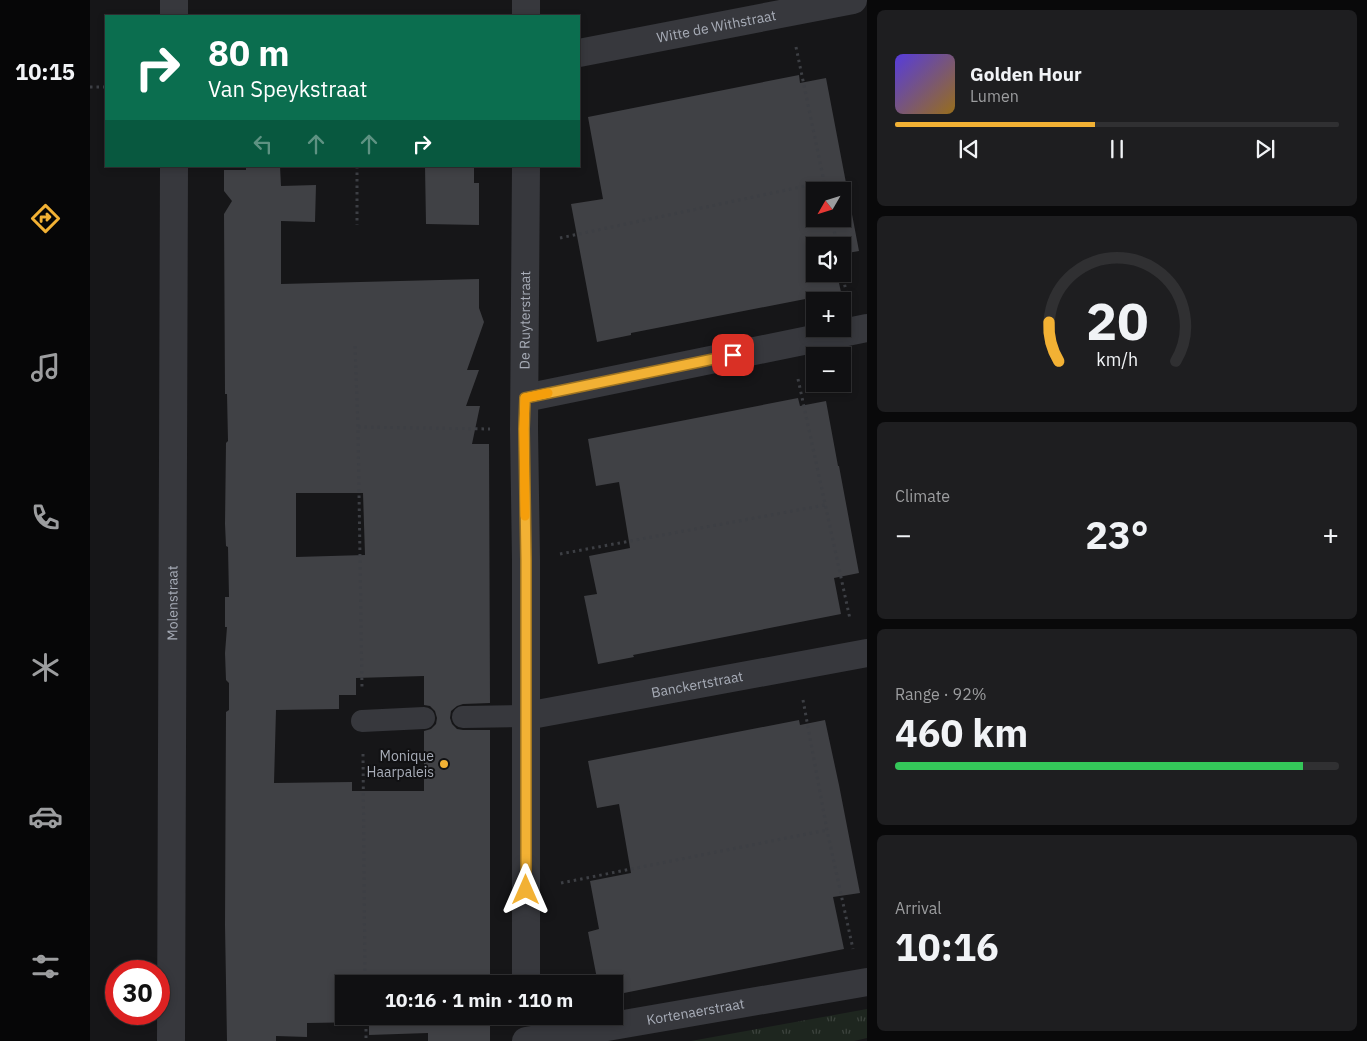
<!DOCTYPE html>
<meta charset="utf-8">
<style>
:root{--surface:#101012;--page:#1e1e20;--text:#f1f3f6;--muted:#9c9d9f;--line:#303032;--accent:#f2b134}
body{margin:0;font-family:"IBM Plex Sans",sans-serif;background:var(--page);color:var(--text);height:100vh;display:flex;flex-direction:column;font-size:19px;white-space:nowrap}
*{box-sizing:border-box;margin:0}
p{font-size:16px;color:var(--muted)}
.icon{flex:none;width:28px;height:28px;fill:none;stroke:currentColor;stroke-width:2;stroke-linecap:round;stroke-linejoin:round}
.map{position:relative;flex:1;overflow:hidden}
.panel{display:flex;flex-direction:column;gap:10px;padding:10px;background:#09090a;width:500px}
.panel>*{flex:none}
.banner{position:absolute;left:15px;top:15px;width:475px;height:152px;border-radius:0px;box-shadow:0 2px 8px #0003,0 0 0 1px var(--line);background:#0b6e4f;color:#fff;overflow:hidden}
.needle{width:32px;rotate:231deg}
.buttons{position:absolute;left:716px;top:182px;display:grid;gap:10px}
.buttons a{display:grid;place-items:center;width:45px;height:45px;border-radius:0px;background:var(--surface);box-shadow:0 2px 8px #0003,0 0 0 1px var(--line);font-size:25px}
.speed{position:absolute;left:15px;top:960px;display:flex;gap:10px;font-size:25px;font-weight:700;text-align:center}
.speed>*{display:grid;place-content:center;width:65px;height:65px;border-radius:50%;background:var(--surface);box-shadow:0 2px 8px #0003,0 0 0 1px var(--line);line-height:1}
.speed .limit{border:8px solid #d22;background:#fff;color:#111}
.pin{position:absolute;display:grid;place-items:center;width:42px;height:42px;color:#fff;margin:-21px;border-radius:10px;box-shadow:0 2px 8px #0006}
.me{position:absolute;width:55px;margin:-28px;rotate:0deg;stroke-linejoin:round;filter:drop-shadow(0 0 4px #0008)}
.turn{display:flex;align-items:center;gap:18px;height:105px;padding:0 20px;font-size:22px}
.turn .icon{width:65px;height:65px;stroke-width:2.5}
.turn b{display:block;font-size:35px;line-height:42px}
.lanes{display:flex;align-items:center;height:48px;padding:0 20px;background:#0003;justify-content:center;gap:25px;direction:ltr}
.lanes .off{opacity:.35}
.big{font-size:38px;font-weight:700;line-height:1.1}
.panel .widget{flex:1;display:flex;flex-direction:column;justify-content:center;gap:8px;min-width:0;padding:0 18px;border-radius:8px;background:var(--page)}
.panel .dial{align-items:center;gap:0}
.dial svg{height:130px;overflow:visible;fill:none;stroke:var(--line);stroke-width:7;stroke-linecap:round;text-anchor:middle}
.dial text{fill:var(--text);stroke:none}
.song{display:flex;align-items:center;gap:15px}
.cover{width:60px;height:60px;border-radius:8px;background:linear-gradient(135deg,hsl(250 70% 55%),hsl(40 70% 35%))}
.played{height:5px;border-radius:2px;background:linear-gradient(90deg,var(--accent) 45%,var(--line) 45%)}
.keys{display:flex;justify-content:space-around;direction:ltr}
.heat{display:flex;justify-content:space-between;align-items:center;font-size:28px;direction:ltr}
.charge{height:8px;border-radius:4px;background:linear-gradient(90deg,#34c759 92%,var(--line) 0)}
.trip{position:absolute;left:245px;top:975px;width:288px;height:50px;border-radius:0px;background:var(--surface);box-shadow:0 2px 8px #0003,0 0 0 1px var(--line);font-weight:700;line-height:50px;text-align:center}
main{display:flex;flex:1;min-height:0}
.dock{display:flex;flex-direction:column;width:90px;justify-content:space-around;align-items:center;background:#060607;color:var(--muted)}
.dock .icon{width:35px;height:35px}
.dock .on{color:var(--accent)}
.dock b{font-size:22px;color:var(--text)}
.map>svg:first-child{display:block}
.grass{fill:url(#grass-tufts)}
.building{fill:#404145;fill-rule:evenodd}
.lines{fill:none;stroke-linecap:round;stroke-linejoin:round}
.path{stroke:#3d3f44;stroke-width:3;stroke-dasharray:2.5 4;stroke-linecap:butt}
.service{stroke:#37383d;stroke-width:22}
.minor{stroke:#37383d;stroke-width:28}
.route-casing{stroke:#9d7322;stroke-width:12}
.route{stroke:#f2b134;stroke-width:9}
.slow{stroke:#f59e0b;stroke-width:9}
.poi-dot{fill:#f2b134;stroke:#111113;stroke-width:2}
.labels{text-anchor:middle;stroke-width:4;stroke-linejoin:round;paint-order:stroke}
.street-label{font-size:14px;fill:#a8adb8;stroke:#111113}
.poi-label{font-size:14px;fill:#a8adb8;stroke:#111113;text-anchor:end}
</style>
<main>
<nav class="dock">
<b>10:15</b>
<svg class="icon on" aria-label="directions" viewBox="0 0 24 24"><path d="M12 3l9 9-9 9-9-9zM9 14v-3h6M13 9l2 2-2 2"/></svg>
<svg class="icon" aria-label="music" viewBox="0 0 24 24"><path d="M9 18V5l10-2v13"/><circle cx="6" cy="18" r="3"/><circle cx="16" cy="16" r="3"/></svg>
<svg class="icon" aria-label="phone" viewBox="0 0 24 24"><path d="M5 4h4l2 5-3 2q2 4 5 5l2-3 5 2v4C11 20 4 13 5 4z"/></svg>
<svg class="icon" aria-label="climate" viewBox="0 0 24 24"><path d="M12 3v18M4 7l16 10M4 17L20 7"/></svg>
<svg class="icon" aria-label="car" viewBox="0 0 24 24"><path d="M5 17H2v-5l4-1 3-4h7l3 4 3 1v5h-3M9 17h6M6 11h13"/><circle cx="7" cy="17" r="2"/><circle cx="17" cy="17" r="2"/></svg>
<svg class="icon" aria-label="filters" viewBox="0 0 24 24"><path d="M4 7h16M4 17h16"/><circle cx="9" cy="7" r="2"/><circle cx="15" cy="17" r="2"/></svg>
</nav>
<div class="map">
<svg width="777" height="1041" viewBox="0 0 777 1041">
<defs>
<pattern id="grass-tufts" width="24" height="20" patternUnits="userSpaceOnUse" patternTransform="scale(1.25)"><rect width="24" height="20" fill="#1e261f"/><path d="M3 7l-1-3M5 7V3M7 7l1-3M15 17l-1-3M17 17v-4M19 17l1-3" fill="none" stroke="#3c433d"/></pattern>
</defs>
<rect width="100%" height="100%" fill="#161618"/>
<path class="grass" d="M 777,1009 L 777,1038 L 764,1041 L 601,1041 Z"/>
<g class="building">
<path d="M 709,75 L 710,83 L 736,78 L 769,251 L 752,254 L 752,246 L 725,246 L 725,274 L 747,274 L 751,292 L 541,333 L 541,335 L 507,342 L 481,204 L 513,199 L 498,117 ZM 725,191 L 752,191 L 752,219 L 725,219 Z"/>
<path d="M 156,166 L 190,166 L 191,186 L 226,185 L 225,222 L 191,221 L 191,284 L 389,279 L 389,308 L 394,322 L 377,370 L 389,370 L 376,406 L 390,406 L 382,444 L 399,444 L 400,703 L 373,704 L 367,706 L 361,711 L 360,718 L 362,724 L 367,729 L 373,730 L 400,730 L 400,984 L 254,984 L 254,1016 L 400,1016 L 400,1041 L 338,1041 L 338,1033 L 279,1035 L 279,1022 L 217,1023 L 217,1037 L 186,1036 L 186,1041 L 137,1041 L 135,925 L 136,712 L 139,710 L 139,683 L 136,680 L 135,653 L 137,627 L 135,627 L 135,597 L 139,597 L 138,547 L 136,546 L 135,524 L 136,443 L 138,441 L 137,394 L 135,394 L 134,214 L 142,201 L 134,191 L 134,170 L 156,170 ZM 206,493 L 273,493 L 275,555 L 206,557 ZM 334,676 L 334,705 L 340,706 L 345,711 L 347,718 L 346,724 L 341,729 L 334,731 L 334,791 L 262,791 L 262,782 L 184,783 L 186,710 L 249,709 L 249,695 L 266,695 L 266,678 Z"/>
<path d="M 335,166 L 384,166 L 384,183 L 389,183 L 389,225 L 336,224 Z"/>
<path d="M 708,398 L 710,406 L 736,401 L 748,466 L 749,466 L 769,573 L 744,578 L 751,614 L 543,655 L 544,657 L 508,664 L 494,596 L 507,594 L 499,556 L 540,548 L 529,482 L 506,486 L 498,439 Z"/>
<path d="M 709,720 L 710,725 L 735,720 L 749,785 L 770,893 L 743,897 L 754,949 L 524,995 L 524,984 L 508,984 L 498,932 L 509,929 L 500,881 L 541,873 L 529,804 L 507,808 L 498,761 Z"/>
</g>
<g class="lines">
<g class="path">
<path d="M 706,47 L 736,191"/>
<path d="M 0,87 L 16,87"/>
<path d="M 267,166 L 267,225"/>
<path d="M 742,219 L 747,246"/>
<path d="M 470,238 L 734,182"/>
<path d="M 752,272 L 757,296"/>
<path d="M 265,346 L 268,427 L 272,688"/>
<path d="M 708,379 L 760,619"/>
<path d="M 268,427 L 400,429"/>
<path d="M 470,554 L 735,505"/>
<path d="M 713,700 L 737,830 L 763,949"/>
<path d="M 273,754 L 275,984"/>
<path d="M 471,883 L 737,830"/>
<path d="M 276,1016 L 276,1041"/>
</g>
<g class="service">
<path d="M 373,717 L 436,716"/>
<path d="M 272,721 L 334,718"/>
</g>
<g class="minor">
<path d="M 84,16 L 84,0"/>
<path d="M 436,16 L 436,0"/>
<path id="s1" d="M 489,53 L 763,0"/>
<path d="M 435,398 L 777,328"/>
<path id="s2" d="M 436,716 L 777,653"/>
<path id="s3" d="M 436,984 L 436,560 L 434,429 L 436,166"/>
<path id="s4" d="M 81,1041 L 84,166"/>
<path id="s5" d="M 436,1041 L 777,982"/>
</g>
</g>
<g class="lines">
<defs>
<path id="route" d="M 436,890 L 436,560 L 434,429 L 435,398 L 643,355"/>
</defs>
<use href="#route" class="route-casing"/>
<use href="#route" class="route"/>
<path class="slow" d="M 435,516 L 434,429 L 435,398 L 458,393"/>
</g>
<circle class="poi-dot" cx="354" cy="764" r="5"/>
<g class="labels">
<g class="street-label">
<text dy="5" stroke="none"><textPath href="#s1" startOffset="140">Witte de Withstraat</textPath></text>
<text dy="5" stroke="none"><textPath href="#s3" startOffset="664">De Ruyterstraat</textPath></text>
<text dy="5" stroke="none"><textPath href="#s4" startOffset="438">Molenstraat</textPath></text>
<text dy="5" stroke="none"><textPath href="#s2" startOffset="174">Banckertstraat</textPath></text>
<text dy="5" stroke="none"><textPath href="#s5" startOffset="172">Kortenaerstraat</textPath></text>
</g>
<g class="poi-label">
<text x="344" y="761">Monique<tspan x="344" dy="16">Haarpaleis</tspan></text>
</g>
</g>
</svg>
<div class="buttons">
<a><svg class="needle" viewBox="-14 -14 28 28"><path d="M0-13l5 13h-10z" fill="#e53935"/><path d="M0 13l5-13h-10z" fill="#9c9d9f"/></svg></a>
<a><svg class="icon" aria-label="sound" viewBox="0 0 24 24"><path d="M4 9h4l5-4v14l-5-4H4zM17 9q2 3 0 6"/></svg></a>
<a>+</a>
<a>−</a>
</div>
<div class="speed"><div class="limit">30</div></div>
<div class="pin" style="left:643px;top:355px;background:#d93025"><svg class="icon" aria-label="arrive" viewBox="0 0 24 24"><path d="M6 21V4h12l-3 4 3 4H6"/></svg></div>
<svg class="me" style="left:436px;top:890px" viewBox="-20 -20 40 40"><path d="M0-17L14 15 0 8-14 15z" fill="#f2b134" stroke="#fff" stroke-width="4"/></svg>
<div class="trip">10:16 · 1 min · 110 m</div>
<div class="banner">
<div class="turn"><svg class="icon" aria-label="right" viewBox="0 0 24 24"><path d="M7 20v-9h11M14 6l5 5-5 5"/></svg><div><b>80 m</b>Van Speykstraat</div></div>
<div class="lanes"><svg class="icon off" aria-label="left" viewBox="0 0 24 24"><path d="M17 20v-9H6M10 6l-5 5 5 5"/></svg><svg class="icon off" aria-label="ahead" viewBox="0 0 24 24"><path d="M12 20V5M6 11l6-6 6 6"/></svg><svg class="icon off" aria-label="ahead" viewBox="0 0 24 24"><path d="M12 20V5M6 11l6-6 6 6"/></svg><svg class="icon" aria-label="right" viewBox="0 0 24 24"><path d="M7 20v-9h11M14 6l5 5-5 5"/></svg></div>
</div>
</div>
<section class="panel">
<div class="widget">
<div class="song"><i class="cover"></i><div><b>Golden Hour</b><p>Lumen</p></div></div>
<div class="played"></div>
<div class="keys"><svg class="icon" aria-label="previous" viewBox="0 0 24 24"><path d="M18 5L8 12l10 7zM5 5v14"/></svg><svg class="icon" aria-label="pause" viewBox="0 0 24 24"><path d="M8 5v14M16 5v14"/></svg><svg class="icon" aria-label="next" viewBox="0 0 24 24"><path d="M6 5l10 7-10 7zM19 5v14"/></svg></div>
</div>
<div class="widget dial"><svg viewBox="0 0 100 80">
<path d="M14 69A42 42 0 1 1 86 69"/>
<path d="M14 69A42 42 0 0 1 8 45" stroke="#f2b134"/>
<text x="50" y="56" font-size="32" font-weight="700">20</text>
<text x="50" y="72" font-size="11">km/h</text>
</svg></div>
<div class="widget"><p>Climate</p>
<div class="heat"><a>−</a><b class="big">23°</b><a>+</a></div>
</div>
<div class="widget"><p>Range · 92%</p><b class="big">460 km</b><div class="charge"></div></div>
<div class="widget"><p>Arrival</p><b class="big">10:16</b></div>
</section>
</main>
